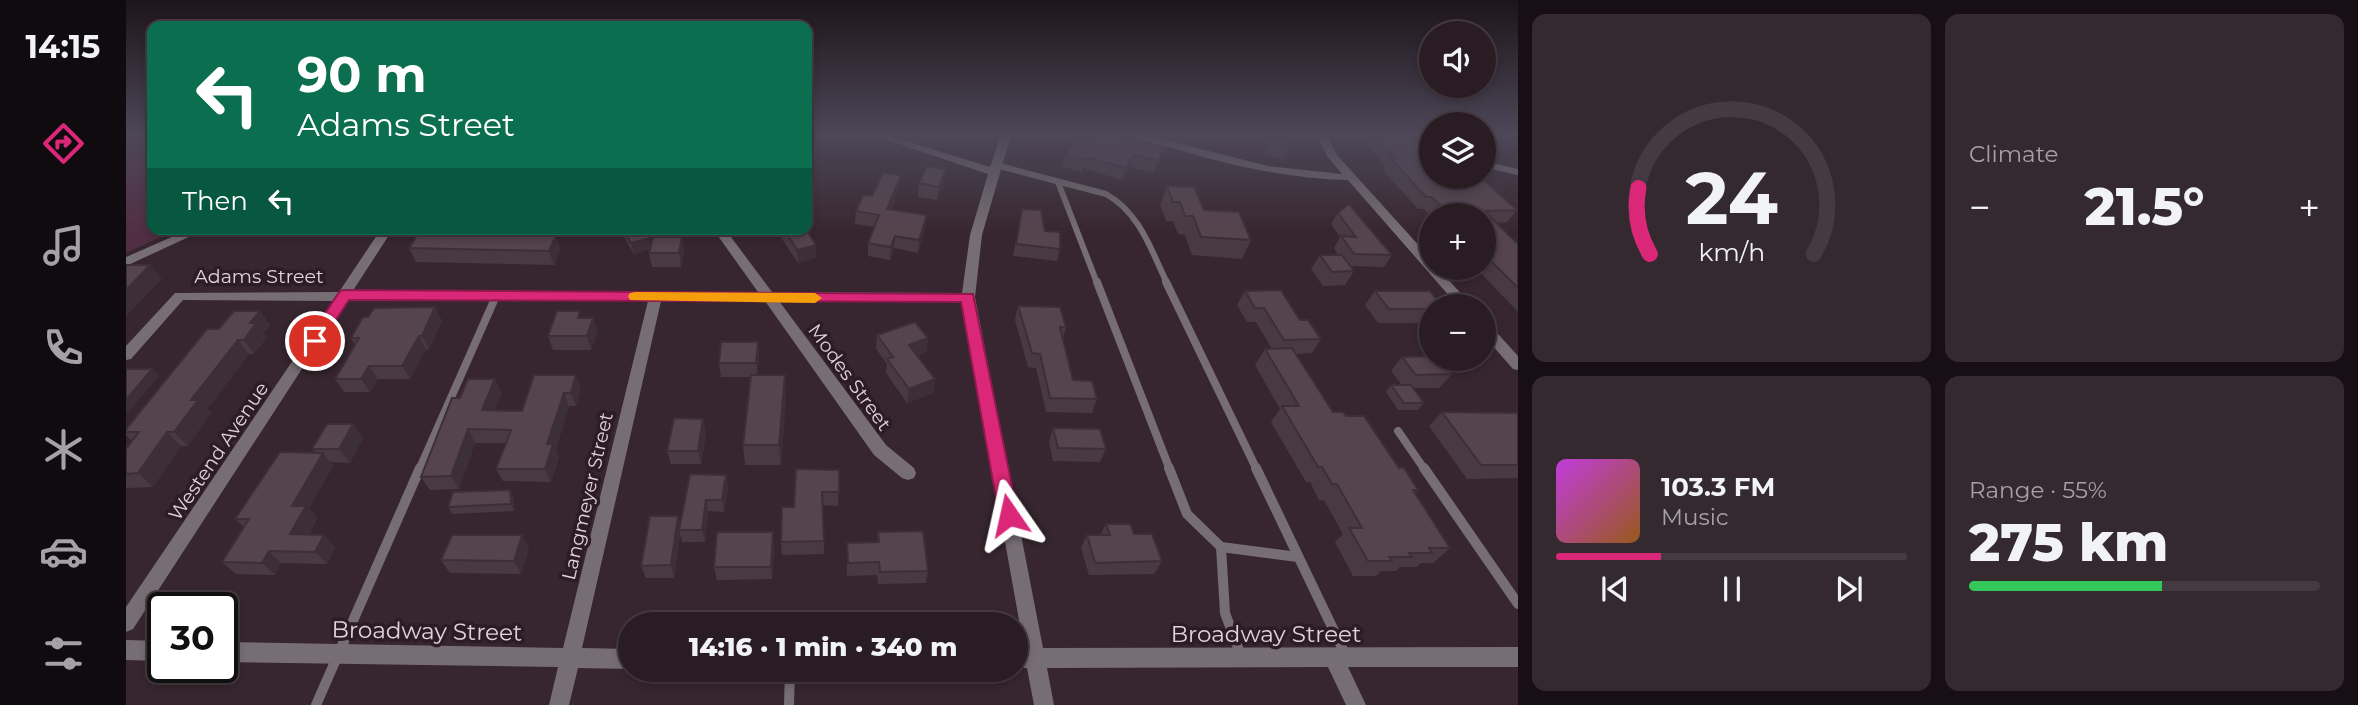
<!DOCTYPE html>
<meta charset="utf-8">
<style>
:root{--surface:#291c23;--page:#352930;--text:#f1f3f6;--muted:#a5a1a6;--line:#453a41;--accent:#db2777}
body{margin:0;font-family:Montserrat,sans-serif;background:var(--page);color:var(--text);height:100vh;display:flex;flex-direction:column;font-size:26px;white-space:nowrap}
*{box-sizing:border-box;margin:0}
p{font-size:23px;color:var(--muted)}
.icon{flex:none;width:38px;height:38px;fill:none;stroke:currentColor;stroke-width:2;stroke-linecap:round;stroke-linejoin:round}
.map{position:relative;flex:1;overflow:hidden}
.panel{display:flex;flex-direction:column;gap:14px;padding:14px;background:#170f13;width:840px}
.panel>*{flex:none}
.top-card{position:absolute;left:21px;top:21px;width:665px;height:214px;border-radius:14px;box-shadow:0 4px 10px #0003,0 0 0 2px var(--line);background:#0b6e4f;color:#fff;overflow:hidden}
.tools{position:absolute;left:1293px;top:21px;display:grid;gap:14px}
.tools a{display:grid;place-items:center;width:77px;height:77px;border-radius:50%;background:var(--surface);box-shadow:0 4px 10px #0003,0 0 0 2px var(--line);font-size:35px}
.speed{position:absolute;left:21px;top:592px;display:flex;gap:14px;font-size:35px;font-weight:700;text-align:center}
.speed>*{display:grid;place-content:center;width:91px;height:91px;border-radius:50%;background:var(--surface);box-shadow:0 4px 10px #0003,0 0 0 2px var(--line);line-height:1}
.speed .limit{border:4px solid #111;border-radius:10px;background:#fff;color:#111}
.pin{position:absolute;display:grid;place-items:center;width:60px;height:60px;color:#fff;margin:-30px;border:4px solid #fff;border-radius:50%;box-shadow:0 2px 7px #0007}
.me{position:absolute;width:77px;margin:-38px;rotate:349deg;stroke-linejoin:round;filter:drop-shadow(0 0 5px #0008)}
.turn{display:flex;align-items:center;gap:24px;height:147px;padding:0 35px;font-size:32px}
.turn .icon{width:91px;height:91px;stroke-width:2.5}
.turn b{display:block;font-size:49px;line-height:60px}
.then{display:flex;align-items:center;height:66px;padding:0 35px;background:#0003;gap:14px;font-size:26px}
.big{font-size:52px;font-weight:800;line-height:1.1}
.panel .card{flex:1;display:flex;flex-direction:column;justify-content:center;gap:10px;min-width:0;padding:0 24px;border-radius:14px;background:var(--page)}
.panel .dial{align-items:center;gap:0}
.dial svg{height:182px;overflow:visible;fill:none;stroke:var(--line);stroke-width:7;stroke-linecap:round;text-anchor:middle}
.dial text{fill:var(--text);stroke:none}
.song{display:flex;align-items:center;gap:21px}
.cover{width:84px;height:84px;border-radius:10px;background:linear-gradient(135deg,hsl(290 70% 55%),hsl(30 70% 35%))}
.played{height:7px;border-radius:4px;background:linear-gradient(90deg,var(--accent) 30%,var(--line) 30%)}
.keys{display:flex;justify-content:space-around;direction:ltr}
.heat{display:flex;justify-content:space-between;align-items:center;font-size:38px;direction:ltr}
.charge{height:10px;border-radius:5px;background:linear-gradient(90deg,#34c759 55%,var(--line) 0)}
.panel .tiles{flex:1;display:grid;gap:14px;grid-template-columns:repeat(2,1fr)}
.trip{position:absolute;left:492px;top:612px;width:410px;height:70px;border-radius:35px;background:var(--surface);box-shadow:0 4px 10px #0003,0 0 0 2px var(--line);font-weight:800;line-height:70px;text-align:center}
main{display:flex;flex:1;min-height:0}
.tab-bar{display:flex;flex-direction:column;width:126px;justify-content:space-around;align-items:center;background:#100b0e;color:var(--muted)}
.tab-bar .icon{width:49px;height:49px}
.tab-bar .selected{color:var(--accent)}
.tab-bar b{font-size:32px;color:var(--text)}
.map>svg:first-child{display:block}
.green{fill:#522e44}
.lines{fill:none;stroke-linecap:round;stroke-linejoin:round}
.service-far2{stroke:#776e73;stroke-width:6}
.service-far1{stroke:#776e73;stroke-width:8}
.service{stroke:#776e73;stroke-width:10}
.minor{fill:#776e73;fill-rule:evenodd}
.tertiary{fill:#776e73;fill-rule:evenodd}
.wall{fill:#493a42}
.shaded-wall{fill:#3c2f36}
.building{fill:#55434d;stroke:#3c2f36;stroke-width:2}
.route{fill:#db2777;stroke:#8e194d;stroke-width:2}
.slow{fill:#f59e0b}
.labels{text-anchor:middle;stroke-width:7;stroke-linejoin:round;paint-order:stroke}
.street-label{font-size:19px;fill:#e0d4da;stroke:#2c1c26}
.near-street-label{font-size:23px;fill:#e0d4da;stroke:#2c1c26}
</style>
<main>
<nav class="tab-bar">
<b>14:15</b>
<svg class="icon selected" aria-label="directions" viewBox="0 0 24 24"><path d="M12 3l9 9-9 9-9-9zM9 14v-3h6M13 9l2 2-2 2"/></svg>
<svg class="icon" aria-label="music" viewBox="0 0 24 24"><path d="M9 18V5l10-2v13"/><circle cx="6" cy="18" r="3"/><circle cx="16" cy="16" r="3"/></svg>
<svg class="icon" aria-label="phone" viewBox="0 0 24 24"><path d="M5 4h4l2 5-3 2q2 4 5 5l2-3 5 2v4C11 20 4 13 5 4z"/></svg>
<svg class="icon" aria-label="climate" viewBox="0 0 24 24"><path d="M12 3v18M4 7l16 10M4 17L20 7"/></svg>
<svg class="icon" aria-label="car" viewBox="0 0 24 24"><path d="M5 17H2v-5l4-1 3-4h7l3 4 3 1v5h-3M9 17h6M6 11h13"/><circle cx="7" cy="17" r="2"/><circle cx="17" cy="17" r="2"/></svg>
<svg class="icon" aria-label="filters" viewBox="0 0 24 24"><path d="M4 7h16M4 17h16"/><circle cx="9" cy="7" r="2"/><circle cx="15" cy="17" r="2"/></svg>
</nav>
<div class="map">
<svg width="1392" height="705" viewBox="0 0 1392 705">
<rect width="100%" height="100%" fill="#37262f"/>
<path class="green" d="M 0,135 L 26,135 L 26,229 L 52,229 L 0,253 Z"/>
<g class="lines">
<g class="service-far2">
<path d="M 1358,164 L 1392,172"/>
<path d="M 870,165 L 980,194 C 1014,213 1025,250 1041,283"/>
<path d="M 932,182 L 971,283"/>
</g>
<g class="service-far1">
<path d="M 971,282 L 1044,470"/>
<path d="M 1040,282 L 1131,470"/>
<path d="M 1272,431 L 1299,470"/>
<path d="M 293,470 L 370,296"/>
</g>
<g class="service">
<path d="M 1043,468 L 1061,514 L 1095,547 L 1172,557"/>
<path d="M 1130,468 L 1220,656"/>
<path d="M 1298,468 L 1392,604"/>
<path d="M 1095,547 L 1099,613 L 1115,656"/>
<path d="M 190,705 L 294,468"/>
<path d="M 663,705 L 664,670"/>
</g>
<g class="minor">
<path d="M 746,135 L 760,135 L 864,167 L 875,135 L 885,135 L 856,235 L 849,297 L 917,648 L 1392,647 L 1392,667 L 1222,667 L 1240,705 L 1220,705 L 1202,667 L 921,668 L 928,705 L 908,705 L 901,668 L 889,668 L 889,648 L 898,648 L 836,301 L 653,301 L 760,445 L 788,468 L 790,473 L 788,478 L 782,480 L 776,478 L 748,455 L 639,301 L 535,301 L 456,648 L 504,649 L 504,669 L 452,668 L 443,705 L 423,705 L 432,667 L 96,662 L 96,642 L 437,648 L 522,301 L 220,301 L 7,629 L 0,632 L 0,607 L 207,301 L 57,300 L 5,359 L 0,360 L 0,346 L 49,293 L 213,292 L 255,229 L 267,229 L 226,292 L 632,292 L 587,229 L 599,229 L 646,292 L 836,293 L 844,235 L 862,174 Z"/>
<path d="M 1005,135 L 1020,135 L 1142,166 L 1216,174 L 1201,156 L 1191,135 L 1201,135 L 1211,155 L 1306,260 L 1306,268 L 1312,268 L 1346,306 L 1332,306 L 1222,180 C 1161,179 1104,165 1046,148 C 1033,145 1016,142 1005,135 Z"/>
<path d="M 1358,322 L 1363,324 L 1392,356 L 1392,370 L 1387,369 L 1358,336 Z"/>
<path d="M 0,640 L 37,641 L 37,661 L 0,660 Z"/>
</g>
<path class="tertiary" d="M 64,229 L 80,229 L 0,266 L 0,257 Z"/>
</g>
<g class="wall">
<path d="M 1147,135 L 1164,146 L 1157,160 L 1138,154 Z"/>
<path d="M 1243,135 L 1306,135 L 1306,177 L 1391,210 L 1381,222 L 1370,223 L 1392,244 L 1392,312 L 1350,268 L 1358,268 L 1358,215 L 1306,215 L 1306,218 L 1298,209 L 1292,209 L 1257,170 L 1259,166 L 1240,145 L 1240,140 Z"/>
<path d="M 952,136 L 1034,159 L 1027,173 L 1004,167 L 996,180 L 957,168 L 955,172 L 936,167 L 939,155 Z"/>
<path d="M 820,169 L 818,183 L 811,200 L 792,197 L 793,183 Z"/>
<path d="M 1041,186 L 1125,240 L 1116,259 L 1066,255 L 1059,235 L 1052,234 L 1047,221 L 1040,221 L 1034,205 Z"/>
<path d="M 773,188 L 765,210 L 799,228 L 792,253 L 768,248 L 764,260 L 742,256 L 742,243 L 749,227 L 729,224 L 730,211 L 746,196 Z"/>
<path d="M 896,209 L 919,231 L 934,249 L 931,261 L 887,256 Z"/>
<path d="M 1212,213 L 1266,255 L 1258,267 L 1225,266 L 1228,271 L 1219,285 L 1197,286 L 1185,269 L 1194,255 L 1212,255 L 1208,248 L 1214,237 L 1205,224 Z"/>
<path d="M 345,229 L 347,234 L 435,249 L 428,265 L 290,262 L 283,248 Z"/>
<path d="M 493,229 L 518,229 L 525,244 L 558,251 L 555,267 L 526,267 L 523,253 L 524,249 L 508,254 Z"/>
<path d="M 653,229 L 680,229 L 690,258 L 672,263 L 654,236 Z"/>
<path d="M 1119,291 L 1174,320 L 1195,339 L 1186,353 L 1170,354 L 1207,412 L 1220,416 L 1273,468 L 1292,490 L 1289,493 L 1324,548 L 1307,563 L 1295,563 L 1290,567 L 1274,567 L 1270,571 L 1255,571 L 1250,576 L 1227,576 L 1209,542 L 1217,534 L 1198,500 L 1193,500 L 1184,482 L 1180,482 L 1145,422 L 1154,409 L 1129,365 L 1139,349 L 1146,349 L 1130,322 L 1121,322 L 1111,305 Z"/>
<path d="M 1249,291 L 1306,306 L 1306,323 L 1252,323 L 1239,305 Z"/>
<path d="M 892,306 L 940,327 L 937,338 L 947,380 L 971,399 L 966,413 L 920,412 L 910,368 L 902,367 L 889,320 Z"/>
<path d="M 309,307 L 316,321 L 303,349 L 300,349 L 284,379 L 252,379 L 244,392 L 218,392 L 209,379 L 229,345 L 225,338 Z"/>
<path d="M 134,311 L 144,325 L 138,333 L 141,337 L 128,354 L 123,354 L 81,409 L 85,413 L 62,446 L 55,446 L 27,487 L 0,488 L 0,449 L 6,441 L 0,435 L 0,429 L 93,329 Z"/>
<path d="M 472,331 L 465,350 L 427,350 L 422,336 Z"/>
<path d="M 751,335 L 802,338 L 800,352 L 791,356 L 809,379 L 807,393 L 781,403 L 760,373 L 761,364 L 750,349 Z"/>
<path d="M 632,342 L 633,356 L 631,375 L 660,396 L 655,465 L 619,465 L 617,445 L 625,377 L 595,377 L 593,363 Z"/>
<path d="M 1276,357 L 1326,374 L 1313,388 L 1287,388 L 1298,403 L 1292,410 L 1272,410 L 1260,392 L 1265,385 L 1276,385 L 1265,371 Z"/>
<path d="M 408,375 L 455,388 L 450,406 L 443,406 L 430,449 L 433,457 L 425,482 L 377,481 L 370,469 L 380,443 L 349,443 L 333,489 L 304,490 L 295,477 L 334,398 L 376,393 L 368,410 L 396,411 Z"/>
<path d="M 1316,412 L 1392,413 L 1392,478 L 1341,479 L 1303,426 Z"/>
<path d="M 227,424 L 237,438 L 224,463 L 204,462 L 207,466 L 183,508 L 191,518 L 183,535 L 198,535 L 209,547 L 201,564 L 155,563 L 149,575 L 110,574 L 96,562 L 118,527 L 109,519 L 189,453 L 186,449 Z"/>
<path d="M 927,428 L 980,449 L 974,462 L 927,461 L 923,442 Z"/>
<path d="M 580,432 L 575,464 L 545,464 L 541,451 Z"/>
<path d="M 713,470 L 712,506 L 697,505 L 698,554 L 656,555 L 655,542 L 668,507 Z"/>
<path d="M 600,475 L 602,487 L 598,512 L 582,511 L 579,542 L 556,542 L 554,534 L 548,578 L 520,578 L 515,566 L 554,526 Z"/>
<path d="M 388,496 L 388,511 L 326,514 L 322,507 Z"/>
<path d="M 980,524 L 1036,561 L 1028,574 L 963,575 L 955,548 L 961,535 L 974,535 Z"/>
<path d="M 752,532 L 802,571 L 800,583 L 752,584 L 751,575 L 721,576 L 721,543 L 751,542 Z"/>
<path d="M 648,545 L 646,579 L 591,580 L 588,567 Z"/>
<path d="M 403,548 L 395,574 L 324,573 L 315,560 Z"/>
</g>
<g class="shaded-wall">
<path d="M 1039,148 L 1034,159 L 1027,173 L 1032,161 Z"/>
<path d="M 1008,155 L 1004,167 L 996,180 L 1000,168 Z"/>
<path d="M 820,169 L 818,183 L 811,200 L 813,187 Z"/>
<path d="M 775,175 L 773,188 L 760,222 L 761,209 Z"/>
<path d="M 688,209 L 688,222 L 681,224 L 681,210 Z"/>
<path d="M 801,215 L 799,228 L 792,253 L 793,240 Z"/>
<path d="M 476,229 L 489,229 L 477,233 Z"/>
<path d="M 430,236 L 435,249 L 428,265 L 423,251 Z"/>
<path d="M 769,236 L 768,248 L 764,260 L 765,247 Z"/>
<path d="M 556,237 L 558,251 L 555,267 L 553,253 Z"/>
<path d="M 524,238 L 526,248 L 508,254 L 505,243 Z"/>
<path d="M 690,245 L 690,258 L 672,263 L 671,250 Z"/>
<path d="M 24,265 L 36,279 L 0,316 L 0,290 Z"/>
<path d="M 309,307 L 316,321 L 303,349 L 296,336 Z"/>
<path d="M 134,311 L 144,325 L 138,333 L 141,337 L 128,354 L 118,340 L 124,323 Z"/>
<path d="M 467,318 L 472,331 L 465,350 L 461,336 Z"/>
<path d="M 293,336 L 300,349 L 284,379 L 276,366 Z"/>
<path d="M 802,338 L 800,352 L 781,359 L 783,345 Z"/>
<path d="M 112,340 L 123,354 L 81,409 L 85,413 L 62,446 L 48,432 L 65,400 Z"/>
<path d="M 632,342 L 633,356 L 631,377 L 630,363 Z"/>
<path d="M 243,366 L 252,379 L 244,392 L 235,379 Z"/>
<path d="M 26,369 L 33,376 L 0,415 L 0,400 Z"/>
<path d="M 450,375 L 455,388 L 450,406 L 445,393 Z"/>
<path d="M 659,375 L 660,396 L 655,465 L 653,445 Z"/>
<path d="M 369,379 L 376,393 L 363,424 L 356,410 Z"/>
<path d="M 809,379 L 807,393 L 781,403 L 783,389 Z"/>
<path d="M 438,393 L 443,406 L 430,449 L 433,457 L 425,482 L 419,469 L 421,444 Z"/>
<path d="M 577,419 L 580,432 L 575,464 L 572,451 Z"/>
<path d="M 227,424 L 237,438 L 224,463 L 213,449 Z"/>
<path d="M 342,429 L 349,443 L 333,489 L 325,476 Z"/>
<path d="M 41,432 L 55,446 L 27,487 L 12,473 Z"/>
<path d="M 197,453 L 207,466 L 183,508 L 191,518 L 176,547 L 164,534 L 166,506 Z"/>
<path d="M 600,475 L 602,487 L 598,512 L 596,500 Z"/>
<path d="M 384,490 L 388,496 L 388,511 L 385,504 Z"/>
<path d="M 580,500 L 582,511 L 579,542 L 576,530 Z"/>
<path d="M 552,516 L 555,529 L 553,530 L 554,534 L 548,578 L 545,565 Z"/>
<path d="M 647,532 L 648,545 L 646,579 L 645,567 Z"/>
<path d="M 198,535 L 209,547 L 201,564 L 189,552 Z"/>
<path d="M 396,535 L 403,548 L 395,574 L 388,561 Z"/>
<path d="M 143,551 L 155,563 L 149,575 L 136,563 Z"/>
</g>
<g class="building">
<path d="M 967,135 L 991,135 L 1039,148 L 1032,161 L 1008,155 L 1000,168 L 961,157 L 958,160 L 939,155 L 952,136 L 964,139 Z"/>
<path d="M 1147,135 L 1169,135 L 1164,146 L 1144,141 Z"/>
<path d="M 1248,135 L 1274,135 L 1306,142 L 1306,177 L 1354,177 L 1391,210 L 1358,211 L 1392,244 L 1392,288 L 1358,254 L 1358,215 L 1323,215 L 1306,197 L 1300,197 L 1264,158 L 1270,158 Z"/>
<path d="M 801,166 L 820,169 L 813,187 L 793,183 Z"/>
<path d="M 757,173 L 775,175 L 761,209 L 801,215 L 793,240 L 769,236 L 765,247 L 742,243 L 753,215 L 730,211 L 737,195 L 746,196 Z"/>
<path d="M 1041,186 L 1068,187 L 1078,210 L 1113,212 L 1125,240 L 1075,237 L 1067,216 L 1059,216 L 1054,202 L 1047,202 Z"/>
<path d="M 681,200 L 688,209 L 681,210 Z"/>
<path d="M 1223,204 L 1266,255 L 1228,254 L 1215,236 L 1230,237 L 1212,213 Z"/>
<path d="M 896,209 L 915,210 L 919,231 L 934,232 L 934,249 L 890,244 Z"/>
<path d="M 295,229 L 345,229 L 345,234 L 430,236 L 423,251 L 283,248 Z"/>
<path d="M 497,229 L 518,229 L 524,238 L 505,243 Z"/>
<path d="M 658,229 L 680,229 L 690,245 L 671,250 Z"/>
<path d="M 527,237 L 556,237 L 553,253 L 523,253 Z"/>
<path d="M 1194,255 L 1216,255 L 1228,271 L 1206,272 Z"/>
<path d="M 0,265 L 24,265 L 0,290 Z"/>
<path d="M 1155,290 L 1174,320 L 1182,320 L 1195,339 L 1158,340 L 1138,308 L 1129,308 L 1119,291 Z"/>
<path d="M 1249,291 L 1304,291 L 1316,306 L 1306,306 L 1306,309 L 1263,309 Z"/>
<path d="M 892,306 L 934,307 L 940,327 L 934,327 L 947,380 L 966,381 L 971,399 L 924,398 L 914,354 L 906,353 Z"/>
<path d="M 309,307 L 296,336 L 293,336 L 276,366 L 243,366 L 235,379 L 209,379 L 233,338 L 225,338 L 237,317 L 242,317 L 248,308 Z"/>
<path d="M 108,311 L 134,311 L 124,323 L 130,323 L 118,340 L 112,340 L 65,400 L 72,400 L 48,432 L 41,432 L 12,473 L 0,474 L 0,449 L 13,432 L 0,432 L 0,429 L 81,329 L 93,329 Z"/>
<path d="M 431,311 L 454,311 L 452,318 L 467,318 L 461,336 L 422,336 Z"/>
<path d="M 789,322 L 802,338 L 783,345 L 809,379 L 783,389 L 761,359 L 767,357 L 751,335 Z"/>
<path d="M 595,342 L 632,342 L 630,363 L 593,363 Z"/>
<path d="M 1166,348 L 1207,412 L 1217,412 L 1220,416 L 1238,416 L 1273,468 L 1278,468 L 1292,490 L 1287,490 L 1324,548 L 1303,548 L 1306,553 L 1283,553 L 1286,557 L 1263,557 L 1266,561 L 1242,561 L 1223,528 L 1236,528 L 1211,484 L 1206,484 L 1196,467 L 1192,467 L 1156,406 L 1173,406 L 1139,349 Z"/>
<path d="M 1306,356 L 1306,359 L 1313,359 L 1326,374 L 1290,375 L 1276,357 Z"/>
<path d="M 0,369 L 26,369 L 0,400 Z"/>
<path d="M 408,375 L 450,375 L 445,393 L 438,393 L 421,444 L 427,444 L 419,469 L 370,469 L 385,430 L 342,429 L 325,476 L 295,477 L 326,398 L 334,398 L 342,379 L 369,379 L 356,410 L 396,411 Z"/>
<path d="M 625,375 L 659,375 L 653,445 L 617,445 Z"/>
<path d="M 1265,385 L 1285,385 L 1298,403 L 1278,403 Z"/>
<path d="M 1316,412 L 1392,413 L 1392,465 L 1355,465 Z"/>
<path d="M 548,418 L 577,419 L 572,451 L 541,451 Z"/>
<path d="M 201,424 L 227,424 L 213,449 L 186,449 Z"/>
<path d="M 927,428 L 974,429 L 980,449 L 932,448 Z"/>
<path d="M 154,452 L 197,453 L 166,506 L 180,506 L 164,534 L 198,535 L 189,552 L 143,551 L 136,563 L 96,562 L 123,519 L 109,519 Z"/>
<path d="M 670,469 L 713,470 L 713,492 L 696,492 L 698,541 L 655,542 L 656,507 L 668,507 Z"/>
<path d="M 564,474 L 600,475 L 596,500 L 580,500 L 576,530 L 553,530 Z"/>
<path d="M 384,490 L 385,504 L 322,507 L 327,492 Z"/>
<path d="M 524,516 L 552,516 L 545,565 L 515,566 Z"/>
<path d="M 980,524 L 1004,524 L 1008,534 L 1026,534 L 1036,561 L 969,563 L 961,535 L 984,535 Z"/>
<path d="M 797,531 L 802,571 L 754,572 L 753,562 L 722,563 L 721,543 L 753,542 L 752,532 Z"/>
<path d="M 591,532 L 647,532 L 645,567 L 588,567 Z"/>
<path d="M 326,535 L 396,535 L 388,561 L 315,560 Z"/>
</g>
<linearGradient id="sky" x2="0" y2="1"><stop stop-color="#1e151a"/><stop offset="0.58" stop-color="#4d4758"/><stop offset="1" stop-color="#4d4758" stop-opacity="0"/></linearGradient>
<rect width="1392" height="233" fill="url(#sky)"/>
<path class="route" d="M 219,290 L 847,294 L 892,515 L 889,521 L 883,523 L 876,521 L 873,515 L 835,302 L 223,300 L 194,344 L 183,344 L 181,341 L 183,337 L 214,291 Z"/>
<path class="slow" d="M 509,292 L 689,293 L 696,298 L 689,303 L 504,300 L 502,296 L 504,293 Z"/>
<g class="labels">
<g class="street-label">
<text x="133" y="283">Adams Street</text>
<text transform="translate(724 377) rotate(54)" y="7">Modes Street</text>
<text transform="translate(92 451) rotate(-56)" y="7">Westend Avenue</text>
<text transform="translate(461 496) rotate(-77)" y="7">Langmeyer Street</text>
</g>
<g class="near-street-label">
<text transform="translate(301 631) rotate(1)" y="8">Broadway Street</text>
<text x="1140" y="642">Broadway Street</text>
</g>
</g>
</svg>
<div class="tools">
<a><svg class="icon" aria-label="sound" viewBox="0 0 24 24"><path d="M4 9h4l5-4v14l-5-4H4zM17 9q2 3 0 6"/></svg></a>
<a><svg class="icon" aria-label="layers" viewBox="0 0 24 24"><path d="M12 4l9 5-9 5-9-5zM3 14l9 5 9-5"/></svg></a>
<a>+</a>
<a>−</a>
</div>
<div class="speed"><div class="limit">30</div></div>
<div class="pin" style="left:189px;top:341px;background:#d93025"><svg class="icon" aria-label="arrive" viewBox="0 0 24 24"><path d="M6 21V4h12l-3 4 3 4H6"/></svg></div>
<svg class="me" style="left:883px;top:515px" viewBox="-20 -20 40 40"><path d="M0-17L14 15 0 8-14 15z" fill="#db2777" stroke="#fff" stroke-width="4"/></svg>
<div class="trip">14:16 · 1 min · 340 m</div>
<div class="top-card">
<div class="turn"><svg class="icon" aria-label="left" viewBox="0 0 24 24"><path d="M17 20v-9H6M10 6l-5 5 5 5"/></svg><div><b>90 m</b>Adams Street</div></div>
<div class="then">Then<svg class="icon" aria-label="left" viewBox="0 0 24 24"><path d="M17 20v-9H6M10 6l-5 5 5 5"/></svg></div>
</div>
</div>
<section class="panel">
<div class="tiles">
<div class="card dial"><svg viewBox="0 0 100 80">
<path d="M14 69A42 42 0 1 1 86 69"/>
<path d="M14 69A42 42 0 0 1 9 40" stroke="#db2777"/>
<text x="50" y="56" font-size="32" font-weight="700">24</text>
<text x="50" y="72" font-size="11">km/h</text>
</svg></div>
<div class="card"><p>Climate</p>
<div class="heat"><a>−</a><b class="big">21.5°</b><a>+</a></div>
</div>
<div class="card">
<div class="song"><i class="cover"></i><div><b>103.3 FM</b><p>Music</p></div></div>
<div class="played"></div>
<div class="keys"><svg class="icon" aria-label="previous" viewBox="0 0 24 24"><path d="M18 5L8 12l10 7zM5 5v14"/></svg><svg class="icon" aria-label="pause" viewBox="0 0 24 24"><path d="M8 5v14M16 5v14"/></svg><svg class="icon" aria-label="next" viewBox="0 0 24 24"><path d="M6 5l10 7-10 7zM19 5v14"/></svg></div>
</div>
<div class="card"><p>Range · 55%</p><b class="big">275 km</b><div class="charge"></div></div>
</div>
</section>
</main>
